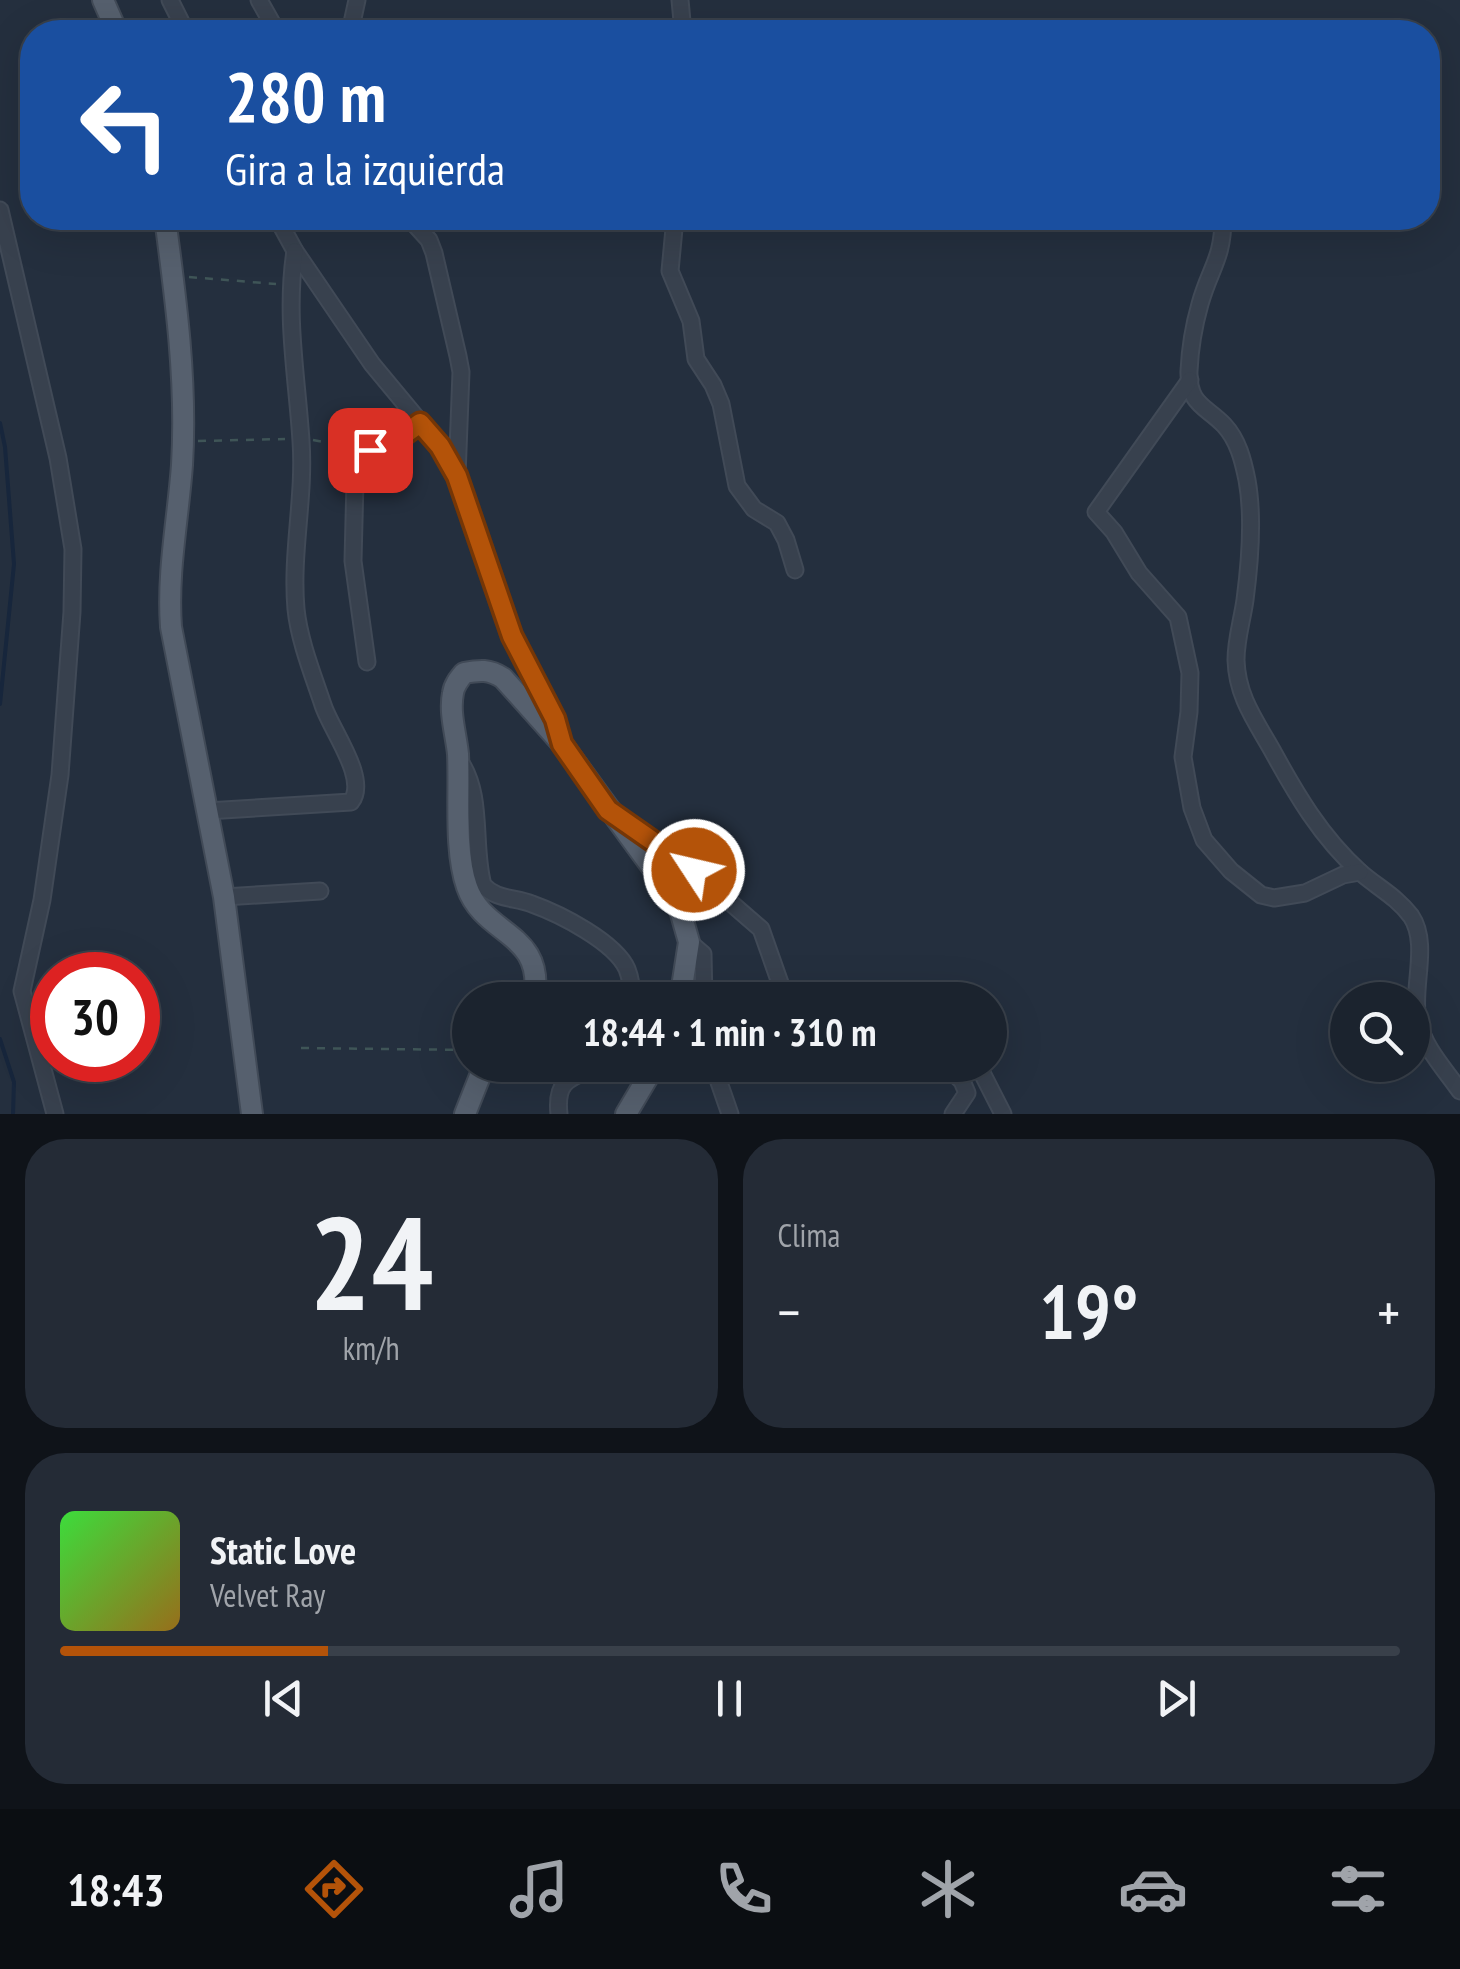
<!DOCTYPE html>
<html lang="es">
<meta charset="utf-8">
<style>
:root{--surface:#1b232e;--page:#242b36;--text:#f1f3f6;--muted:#a0a4aa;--line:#39404a;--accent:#b45309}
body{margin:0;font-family:"PT Sans Narrow",sans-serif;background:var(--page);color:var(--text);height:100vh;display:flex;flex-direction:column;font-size:38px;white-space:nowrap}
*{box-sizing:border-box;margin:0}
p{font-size:32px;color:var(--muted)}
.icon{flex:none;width:55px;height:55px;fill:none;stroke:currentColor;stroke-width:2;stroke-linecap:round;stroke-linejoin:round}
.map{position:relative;height:1114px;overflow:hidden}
.side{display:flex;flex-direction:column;gap:25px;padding:25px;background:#0f1319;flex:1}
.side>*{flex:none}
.top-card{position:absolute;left:20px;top:20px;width:1420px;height:210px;border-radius:40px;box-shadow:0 10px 40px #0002,0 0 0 2px var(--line);background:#1a4fa0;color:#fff;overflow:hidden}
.fabs{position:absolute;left:1330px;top:982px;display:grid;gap:20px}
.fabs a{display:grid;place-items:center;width:100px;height:100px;border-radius:50%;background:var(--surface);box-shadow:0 10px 40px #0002,0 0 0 2px var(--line);font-size:50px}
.speed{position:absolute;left:30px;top:952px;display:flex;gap:20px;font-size:50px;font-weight:700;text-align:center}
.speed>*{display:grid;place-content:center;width:130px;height:130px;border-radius:50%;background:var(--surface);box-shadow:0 10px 40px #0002,0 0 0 2px var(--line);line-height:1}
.speed .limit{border:15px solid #d22;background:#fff;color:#111}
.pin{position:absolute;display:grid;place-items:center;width:85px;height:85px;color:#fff;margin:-42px;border-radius:20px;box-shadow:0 5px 15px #0006}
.me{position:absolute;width:110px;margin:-55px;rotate:305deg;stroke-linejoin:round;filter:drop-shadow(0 0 8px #0008)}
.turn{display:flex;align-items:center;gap:35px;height:210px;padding:0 40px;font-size:45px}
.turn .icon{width:130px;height:130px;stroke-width:2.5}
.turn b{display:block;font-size:70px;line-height:85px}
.big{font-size:75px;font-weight:800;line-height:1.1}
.side .card{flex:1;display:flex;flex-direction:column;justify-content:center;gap:15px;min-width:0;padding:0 35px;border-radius:40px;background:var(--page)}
.side .dial{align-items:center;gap:0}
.dial b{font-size:130px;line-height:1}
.song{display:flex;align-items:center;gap:30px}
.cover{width:120px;height:120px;border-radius:15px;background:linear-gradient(135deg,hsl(120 70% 55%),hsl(40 70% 35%))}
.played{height:10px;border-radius:5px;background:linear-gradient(90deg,var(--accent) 20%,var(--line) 20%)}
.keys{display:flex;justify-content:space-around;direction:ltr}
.heat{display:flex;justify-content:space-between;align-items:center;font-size:55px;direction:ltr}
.side .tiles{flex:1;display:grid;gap:25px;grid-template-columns:1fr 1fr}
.card:last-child{grid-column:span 2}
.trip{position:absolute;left:452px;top:982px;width:555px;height:100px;border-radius:50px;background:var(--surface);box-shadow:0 10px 40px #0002,0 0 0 2px var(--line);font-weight:800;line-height:100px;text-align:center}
.menu{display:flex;height:160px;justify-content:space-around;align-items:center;background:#0b0e12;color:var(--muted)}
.menu .icon{width:70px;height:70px}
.menu .active{color:var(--accent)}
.menu b{font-size:45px;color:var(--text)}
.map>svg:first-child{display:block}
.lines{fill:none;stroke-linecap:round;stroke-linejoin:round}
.stream{stroke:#17263c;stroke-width:4}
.minor-casing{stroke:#414a57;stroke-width:19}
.major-casing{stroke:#414a57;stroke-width:24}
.path{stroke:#3f5557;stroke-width:2.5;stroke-dasharray:8 8;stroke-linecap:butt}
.minor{stroke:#38414e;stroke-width:15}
.major{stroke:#56606e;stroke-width:20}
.route-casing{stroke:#753606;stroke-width:25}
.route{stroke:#b45309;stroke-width:18}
</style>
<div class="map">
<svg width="1460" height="1114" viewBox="0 0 1460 1114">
<rect width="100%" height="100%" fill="#242f3e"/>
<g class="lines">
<g class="stream">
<path d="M 0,423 L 5,447 L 14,564 L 0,704"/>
<path d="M 0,1039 L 14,1082 L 13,1114"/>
</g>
<defs>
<g id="minor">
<path d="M 170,0 L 186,32"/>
<path d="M 259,0 L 277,32"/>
<path d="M 680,0 L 683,32"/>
<path d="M 350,32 L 357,0"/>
<path d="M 0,210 L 58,458 L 73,549 L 72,612 L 60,775 L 42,900 L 22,991 L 55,1114"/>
<path d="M 277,218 L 295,251 L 372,364 L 440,446 L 457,476 L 512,636 L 555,719 L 561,740"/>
<path d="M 409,218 L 429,240 L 434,253 L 458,356 L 461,372 L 457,476"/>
<path d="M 675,218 L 670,271 L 691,321 L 696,359 L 713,385 L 721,404 L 737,486 L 754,509 L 777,523 L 786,540 L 795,570"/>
<path d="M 1223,218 C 1223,259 1210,268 1200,304 C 1194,325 1190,349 1189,371 C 1188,405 1206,406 1224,425 C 1238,440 1243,460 1247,480 C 1254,518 1250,562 1245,600 C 1242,621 1236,639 1236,660 C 1237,696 1255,720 1272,750 C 1296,794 1321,837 1360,872 C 1377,887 1397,897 1411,916 C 1430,944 1411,989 1418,1020 C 1424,1048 1444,1068 1460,1091"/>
<path d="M 1190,380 L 1096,512 L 1114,532 L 1139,573 L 1178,617 L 1190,673 L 1189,712 L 1183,757 L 1192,808 L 1204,840 L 1231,871 L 1261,895 L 1274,898 L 1305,893 L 1343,875 L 1360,872"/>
<path d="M 367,662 L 353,561 L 355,481 L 370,450 L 397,439 L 420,423"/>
<path d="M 459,760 C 484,795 472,846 483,885 C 496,900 515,897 532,904 C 560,914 615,942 627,969 C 631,979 632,990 632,1000"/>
<path d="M 207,811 L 351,802 C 369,779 331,730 323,705 C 313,675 299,640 296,609 C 291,553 305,497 301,441 C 297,377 285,316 295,251"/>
<path d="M 624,821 L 693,870 L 761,929 L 786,1000"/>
<path d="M 224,897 L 320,891"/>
<path d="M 689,942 L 703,954 L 704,1000"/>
<path d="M 713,1065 L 730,1114"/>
<path d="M 945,1065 L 962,1081 L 967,1093 L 953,1114"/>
<path d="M 978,1065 L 1003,1114"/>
<path d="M 559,1114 C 555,1078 572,1078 601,1065"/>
</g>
<g id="major">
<path d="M 103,0 L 117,32"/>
<path d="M 165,218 C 176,300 187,382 182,465 C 178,520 167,572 171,627 L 224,897 L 252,1114"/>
<path d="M 534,1000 C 546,931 484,937 467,887 C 454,850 460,794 458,754 C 456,734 449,713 453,693 C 454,685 459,679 464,673 C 480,670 489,669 503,678 L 562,744 L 678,903 L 689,942 L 680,1000"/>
<path d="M 465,1114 L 480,1076 L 488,1065"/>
<path d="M 626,1114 L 655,1065"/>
</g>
</defs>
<use href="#minor" class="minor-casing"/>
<use href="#major" class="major-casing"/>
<g class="path">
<path d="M 189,277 L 276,284"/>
<path d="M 313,440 L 354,448"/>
<path d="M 198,441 L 285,439"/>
<path d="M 301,1048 L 470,1050"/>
</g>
<use href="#minor" class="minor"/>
<use href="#major" class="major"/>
</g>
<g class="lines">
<defs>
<path id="route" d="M 370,450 L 397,440 L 420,423 L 440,446 L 457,476 L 512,636 L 555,719 L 562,744 L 608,810 L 694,870"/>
</defs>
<use href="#route" class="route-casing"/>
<use href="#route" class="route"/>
</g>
</svg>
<div class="fabs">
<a><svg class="icon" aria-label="search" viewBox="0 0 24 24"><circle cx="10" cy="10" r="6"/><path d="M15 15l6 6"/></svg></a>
</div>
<div class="speed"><div class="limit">30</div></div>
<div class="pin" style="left:370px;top:450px;background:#d93025"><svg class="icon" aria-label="arrive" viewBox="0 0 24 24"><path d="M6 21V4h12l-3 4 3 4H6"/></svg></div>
<svg class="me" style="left:694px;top:870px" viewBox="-20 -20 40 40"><circle r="17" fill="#b45309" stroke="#fff" stroke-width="3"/><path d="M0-11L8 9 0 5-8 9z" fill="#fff"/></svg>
<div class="trip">18:44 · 1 min · 310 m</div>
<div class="top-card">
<div class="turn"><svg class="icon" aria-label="left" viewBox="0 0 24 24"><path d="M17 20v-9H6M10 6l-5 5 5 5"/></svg><div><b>280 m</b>Gira a la izquierda</div></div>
</div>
</div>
<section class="side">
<div class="tiles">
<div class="card dial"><b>24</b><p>km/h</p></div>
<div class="card"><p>Clima</p>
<div class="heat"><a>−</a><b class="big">19°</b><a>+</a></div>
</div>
<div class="card">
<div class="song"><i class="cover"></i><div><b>Static Love</b><p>Velvet Ray</p></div></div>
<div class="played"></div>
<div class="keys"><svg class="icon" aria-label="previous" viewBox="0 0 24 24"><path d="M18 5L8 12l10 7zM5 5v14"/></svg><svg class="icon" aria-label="pause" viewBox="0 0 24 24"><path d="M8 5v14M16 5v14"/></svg><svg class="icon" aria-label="next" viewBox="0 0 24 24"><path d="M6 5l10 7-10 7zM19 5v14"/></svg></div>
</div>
</div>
</section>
<nav class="menu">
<b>18:43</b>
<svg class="icon active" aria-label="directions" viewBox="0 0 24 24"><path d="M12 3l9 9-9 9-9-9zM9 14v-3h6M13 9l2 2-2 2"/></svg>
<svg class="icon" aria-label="music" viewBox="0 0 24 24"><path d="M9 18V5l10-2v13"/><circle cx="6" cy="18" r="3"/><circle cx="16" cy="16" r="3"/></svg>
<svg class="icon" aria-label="phone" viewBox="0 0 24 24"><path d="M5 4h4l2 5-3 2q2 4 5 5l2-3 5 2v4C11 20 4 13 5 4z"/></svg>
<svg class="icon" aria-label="climate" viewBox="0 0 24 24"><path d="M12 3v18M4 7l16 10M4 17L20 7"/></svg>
<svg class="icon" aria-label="car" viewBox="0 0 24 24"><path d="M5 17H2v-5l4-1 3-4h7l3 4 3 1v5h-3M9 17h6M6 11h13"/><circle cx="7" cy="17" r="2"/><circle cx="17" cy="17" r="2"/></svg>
<svg class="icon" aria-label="filters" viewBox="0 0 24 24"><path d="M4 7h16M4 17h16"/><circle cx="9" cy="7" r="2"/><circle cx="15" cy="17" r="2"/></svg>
</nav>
